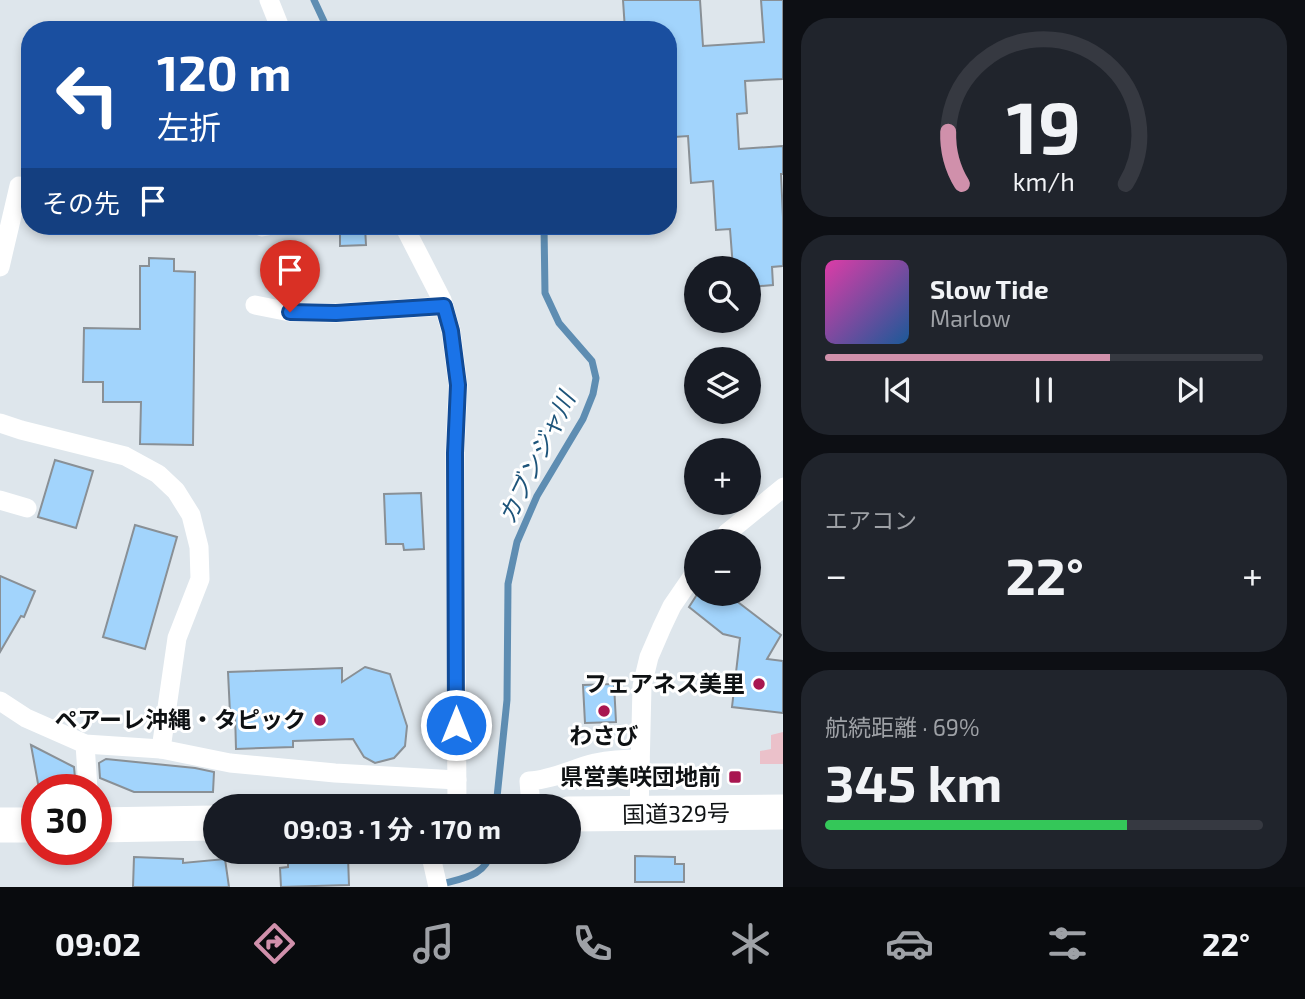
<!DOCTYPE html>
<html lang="ja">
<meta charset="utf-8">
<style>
:root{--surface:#171b24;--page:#20242c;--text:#f1f3f6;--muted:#9ea1a6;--line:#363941;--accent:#d090ab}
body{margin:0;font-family:"Exo 2","Noto Sans JP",sans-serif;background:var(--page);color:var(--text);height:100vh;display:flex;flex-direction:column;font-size:26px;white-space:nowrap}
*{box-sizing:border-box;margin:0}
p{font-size:23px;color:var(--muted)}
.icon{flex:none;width:38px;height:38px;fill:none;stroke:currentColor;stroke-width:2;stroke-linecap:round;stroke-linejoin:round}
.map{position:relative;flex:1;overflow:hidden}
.side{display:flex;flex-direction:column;gap:18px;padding:18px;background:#0d0f14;width:522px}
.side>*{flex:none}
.banner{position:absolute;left:21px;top:21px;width:656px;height:214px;border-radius:28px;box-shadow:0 4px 10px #0003;background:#1a4fa0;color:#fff;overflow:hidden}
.buttons{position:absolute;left:684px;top:256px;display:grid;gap:14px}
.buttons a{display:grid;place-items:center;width:77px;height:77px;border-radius:50%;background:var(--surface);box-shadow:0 4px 10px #0003;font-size:35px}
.speed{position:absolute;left:21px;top:774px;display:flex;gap:14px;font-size:35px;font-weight:700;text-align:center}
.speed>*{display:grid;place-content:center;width:91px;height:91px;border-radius:50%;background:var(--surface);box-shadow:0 4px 10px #0003;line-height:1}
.speed .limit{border:10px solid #d22;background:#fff;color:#111}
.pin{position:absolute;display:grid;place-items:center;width:60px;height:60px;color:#fff;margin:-72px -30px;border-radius:50% 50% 50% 0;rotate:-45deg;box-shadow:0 0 7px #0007}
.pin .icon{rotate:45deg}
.me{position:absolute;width:77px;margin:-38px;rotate:0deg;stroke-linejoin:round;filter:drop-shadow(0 0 5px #0008)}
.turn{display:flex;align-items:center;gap:24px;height:147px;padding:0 21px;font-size:32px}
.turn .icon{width:91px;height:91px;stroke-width:2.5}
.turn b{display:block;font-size:49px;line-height:60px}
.then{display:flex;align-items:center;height:66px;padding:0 21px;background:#0003;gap:14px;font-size:26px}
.big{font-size:52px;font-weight:700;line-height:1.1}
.side .card{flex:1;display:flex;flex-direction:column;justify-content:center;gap:10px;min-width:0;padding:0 24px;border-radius:28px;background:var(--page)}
.side .dial{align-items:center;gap:0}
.dial svg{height:182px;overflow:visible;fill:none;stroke:var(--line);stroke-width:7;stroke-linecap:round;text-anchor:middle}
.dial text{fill:var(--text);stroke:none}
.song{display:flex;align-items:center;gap:21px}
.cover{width:84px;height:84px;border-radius:10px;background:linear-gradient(135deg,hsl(320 70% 55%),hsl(210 70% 35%))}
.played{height:7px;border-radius:4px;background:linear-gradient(90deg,var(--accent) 65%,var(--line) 65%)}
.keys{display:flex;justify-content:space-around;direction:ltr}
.heat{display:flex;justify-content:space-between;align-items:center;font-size:38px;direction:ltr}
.charge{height:10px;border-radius:5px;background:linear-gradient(90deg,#34c759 69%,var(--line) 0)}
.trip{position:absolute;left:203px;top:794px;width:378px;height:70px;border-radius:35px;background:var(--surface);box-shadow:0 4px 10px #0003;font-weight:700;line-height:70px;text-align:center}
.tab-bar{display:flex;height:112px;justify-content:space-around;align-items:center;background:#090b0e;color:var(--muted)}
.tab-bar .icon{width:49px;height:49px}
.tab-bar .current{color:var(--accent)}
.tab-bar b{font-size:32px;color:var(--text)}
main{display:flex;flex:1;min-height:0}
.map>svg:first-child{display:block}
.green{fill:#ebc1ca}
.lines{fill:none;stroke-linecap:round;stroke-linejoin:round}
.stream{stroke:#5e8db2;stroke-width:7}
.building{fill:#a2d4fc;stroke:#899096;stroke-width:2}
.street{stroke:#fff;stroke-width:19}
.highway{stroke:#fff;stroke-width:35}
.route-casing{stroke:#114b97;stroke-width:18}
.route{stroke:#1a73e8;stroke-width:12}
.poi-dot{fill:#a81650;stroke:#fff;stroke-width:2.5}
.labels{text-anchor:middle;stroke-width:6;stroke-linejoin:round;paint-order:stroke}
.poi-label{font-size:23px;font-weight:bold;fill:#0e1113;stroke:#fff;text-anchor:end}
.street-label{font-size:23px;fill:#0e1113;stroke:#fff}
.water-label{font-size:24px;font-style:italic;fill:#1d547a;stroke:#fff}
</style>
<main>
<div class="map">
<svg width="784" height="887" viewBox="0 0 784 887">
<rect width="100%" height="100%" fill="#dee6ec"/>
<path class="green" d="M 783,732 L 783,764 L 760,764 L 760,751 L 771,749 L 771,735 Z"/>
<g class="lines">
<g class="stream">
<path d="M 314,0 L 328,30"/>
<path d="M 496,807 L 507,700 L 508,584 L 517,542 L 537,496 L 583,419 L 593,394 L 596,378 L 592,361 L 559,323 L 545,293 L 544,226"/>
<path d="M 439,885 C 462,878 485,877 491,852"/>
</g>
</g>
<g class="building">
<path d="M 623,0 L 700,0 L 703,46 L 764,42 L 761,0 L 783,0 L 783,79 L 745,81 L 747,113 L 737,114 L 739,149 L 783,146 L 783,174 L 781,174 L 783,217 L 783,266 L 772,267 L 773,285 L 749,287 L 749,268 L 733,268 L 730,229 L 716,230 L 713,181 L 691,183 L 688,136 L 674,137 L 672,114 L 668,114 L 668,30 L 625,30 Z"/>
<path d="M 340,227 L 365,227 L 366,245 L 340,246 Z"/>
<path d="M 149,258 L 174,259 L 174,271 L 195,272 L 193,445 L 140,444 L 141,402 L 103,402 L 103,382 L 83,382 L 84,328 L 140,329 L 140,266 L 149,266 Z"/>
<path d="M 55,460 L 93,471 L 76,528 L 38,517 Z"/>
<path d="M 421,493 L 424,549 L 404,550 L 403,544 L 386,544 L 384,494 Z"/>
<path d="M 135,525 L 177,537 L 145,649 L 103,637 Z"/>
<path d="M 0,576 L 35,591 L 24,617 L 21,616 L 0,652 Z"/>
<path d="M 698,593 L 726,593 L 781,635 L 767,659 L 783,661 L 783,713 L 732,707 L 740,638 L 723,634 L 689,607 Z"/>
<path d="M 365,667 L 390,674 L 407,726 L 405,746 L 394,758 L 375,763 L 364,757 L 353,739 L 293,741 L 293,747 L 236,749 L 235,712 L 230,713 L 228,672 L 342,668 L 342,682 Z"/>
<path d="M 614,684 L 616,722 L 585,723 L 583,685 Z"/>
<path d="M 31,745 L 74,767 L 76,789 L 39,789 Z"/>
<path d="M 106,759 L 195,768 L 214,772 L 213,792 L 134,792 L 100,778 L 99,763 Z"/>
<path d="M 635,856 L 675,857 L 675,864 L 684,864 L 684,882 L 635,882 Z"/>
<path d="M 134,857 L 183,859 L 183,863 L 225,859 L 229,887 L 133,887 Z"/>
<path d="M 348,857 L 349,885 L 281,887 L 280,868 L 288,867 L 288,860 Z"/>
</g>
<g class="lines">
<g class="street">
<path d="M 269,0 L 281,30"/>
<path d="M 404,226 L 442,300 L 451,331 L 458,385 L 455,453 L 457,807"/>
<path d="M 262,227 L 268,226"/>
<path d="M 0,267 L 19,186"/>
<path d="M 255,305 L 290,312 L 336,313 L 444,306"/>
<path d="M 0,423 L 21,430 L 125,456 L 158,474 L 176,491 L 191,515 L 199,547 L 200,579 L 177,638 L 161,749"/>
<path d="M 0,500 L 27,508"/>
<path d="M 721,541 L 727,533 L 784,487"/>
<path d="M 0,701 L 26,718 L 85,744 L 161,749 L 230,763 L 335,773 L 457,780"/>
<path d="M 85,744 L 88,789"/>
<path d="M 530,794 L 529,781 C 553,780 573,768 595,763 C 610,760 625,759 640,759"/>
<path d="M 639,814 L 642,686 L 649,657 L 662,627 L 672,606 L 696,571"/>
<path d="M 430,852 L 438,887"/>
</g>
<g class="highway">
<path d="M 569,814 L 784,812"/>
<path d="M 0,825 L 37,825"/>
<path d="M 96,825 L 215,823"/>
</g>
</g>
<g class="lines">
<defs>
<path id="route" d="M 290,312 L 336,313 L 444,306 L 451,331 L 458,385 L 455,453 L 456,725"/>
</defs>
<use href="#route" class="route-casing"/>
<use href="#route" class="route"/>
</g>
<g class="poi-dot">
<circle cx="759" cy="684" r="7"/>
<circle cx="604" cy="711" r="7"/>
<circle cx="320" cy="720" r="7"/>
<rect x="728" y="770" width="14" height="14" rx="3.5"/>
</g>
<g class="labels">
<g class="poi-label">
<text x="745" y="692">フェアネス美里</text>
<text x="306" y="728">ペアーレ沖縄・タピック</text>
<text x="604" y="744" text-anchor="middle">わさび</text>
<text x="721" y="785">県営美咲団地前</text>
</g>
<g class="street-label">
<text transform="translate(676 814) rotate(-1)" y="8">国道329号</text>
</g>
<g class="water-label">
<text transform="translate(537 458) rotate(-64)" y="8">カブンジャ川</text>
</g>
</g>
</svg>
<div class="buttons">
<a><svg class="icon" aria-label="search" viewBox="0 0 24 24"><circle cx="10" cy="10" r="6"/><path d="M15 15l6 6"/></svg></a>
<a><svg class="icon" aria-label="layers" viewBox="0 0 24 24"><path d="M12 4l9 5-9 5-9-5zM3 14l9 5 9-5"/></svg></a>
<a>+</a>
<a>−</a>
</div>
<div class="speed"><div class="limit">30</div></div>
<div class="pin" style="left:290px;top:312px;background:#d93025"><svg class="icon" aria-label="arrive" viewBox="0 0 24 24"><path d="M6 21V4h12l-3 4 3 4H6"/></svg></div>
<svg class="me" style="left:456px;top:725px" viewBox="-20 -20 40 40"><circle r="17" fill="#1a73e8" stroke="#fff" stroke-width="3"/><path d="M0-11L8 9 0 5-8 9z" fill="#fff"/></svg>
<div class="trip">09:03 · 1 分 · 170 m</div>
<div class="banner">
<div class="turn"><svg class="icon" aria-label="left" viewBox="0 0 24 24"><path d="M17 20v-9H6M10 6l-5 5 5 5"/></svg><div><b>120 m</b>左折</div></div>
<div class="then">その先<svg class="icon" aria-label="arrive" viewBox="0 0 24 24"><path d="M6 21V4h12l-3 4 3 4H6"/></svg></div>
</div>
</div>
<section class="side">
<div class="card dial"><svg viewBox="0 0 100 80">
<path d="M14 69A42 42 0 1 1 86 69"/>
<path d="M14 69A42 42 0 0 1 8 46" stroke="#d090ab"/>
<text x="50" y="56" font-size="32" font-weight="700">19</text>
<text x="50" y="72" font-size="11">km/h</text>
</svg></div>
<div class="card">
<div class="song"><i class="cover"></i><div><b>Slow Tide</b><p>Marlow</p></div></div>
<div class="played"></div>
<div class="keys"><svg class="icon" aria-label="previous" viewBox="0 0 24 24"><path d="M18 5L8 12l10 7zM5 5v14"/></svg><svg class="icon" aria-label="pause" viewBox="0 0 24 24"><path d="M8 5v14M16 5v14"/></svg><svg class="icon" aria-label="next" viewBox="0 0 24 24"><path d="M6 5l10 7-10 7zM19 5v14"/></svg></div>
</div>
<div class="card"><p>エアコン</p>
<div class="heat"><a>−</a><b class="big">22°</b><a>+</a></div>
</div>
<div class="card"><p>航続距離 · 69%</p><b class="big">345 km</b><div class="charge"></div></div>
</section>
</main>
<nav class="tab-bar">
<b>09:02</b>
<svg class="icon current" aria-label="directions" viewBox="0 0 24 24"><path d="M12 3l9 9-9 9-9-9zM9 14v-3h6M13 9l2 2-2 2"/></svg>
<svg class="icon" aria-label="music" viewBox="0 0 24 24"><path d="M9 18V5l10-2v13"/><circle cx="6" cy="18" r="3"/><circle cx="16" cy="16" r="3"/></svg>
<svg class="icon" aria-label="phone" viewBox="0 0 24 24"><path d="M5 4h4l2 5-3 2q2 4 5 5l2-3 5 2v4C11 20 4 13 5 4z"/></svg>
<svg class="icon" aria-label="climate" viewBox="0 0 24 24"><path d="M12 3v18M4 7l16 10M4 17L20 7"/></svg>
<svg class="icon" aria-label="car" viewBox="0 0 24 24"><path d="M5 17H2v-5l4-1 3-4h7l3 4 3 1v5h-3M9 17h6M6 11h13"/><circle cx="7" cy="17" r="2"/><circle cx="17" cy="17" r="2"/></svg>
<svg class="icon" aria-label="filters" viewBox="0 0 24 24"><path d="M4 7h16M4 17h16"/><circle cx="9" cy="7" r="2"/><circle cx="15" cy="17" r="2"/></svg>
<b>22°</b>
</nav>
